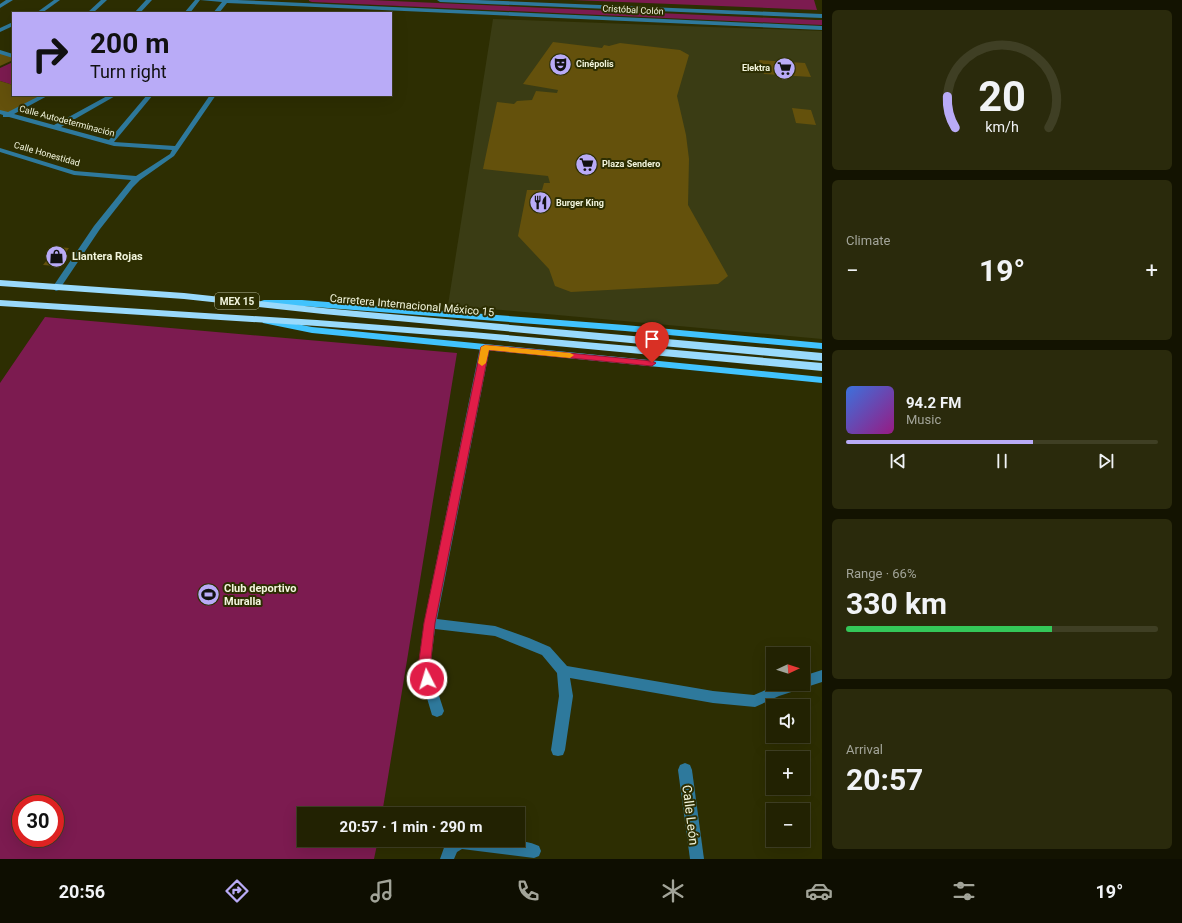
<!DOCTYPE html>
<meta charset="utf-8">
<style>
:root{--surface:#222202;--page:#2a2a0c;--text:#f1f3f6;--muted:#a2a499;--line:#3f3f24;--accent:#b9abf7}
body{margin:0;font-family:Roboto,sans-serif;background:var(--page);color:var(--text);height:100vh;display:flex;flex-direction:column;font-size:15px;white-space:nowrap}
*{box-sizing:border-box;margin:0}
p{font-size:13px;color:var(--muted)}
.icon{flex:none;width:22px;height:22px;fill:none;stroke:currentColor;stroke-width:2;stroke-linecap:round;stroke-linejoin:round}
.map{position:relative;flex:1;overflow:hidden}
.drawer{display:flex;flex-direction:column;gap:10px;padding:10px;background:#131301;width:360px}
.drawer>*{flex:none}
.top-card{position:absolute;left:12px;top:12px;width:380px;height:84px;border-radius:0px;box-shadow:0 4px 16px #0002,0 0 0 1px var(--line);background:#b9abf7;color:#111;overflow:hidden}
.needle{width:26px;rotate:86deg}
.buttons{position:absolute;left:766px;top:647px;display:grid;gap:8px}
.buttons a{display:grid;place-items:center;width:44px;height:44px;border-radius:0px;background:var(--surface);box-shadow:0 4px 16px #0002,0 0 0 1px var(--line);font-size:20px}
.speed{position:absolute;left:12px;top:795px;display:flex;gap:8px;font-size:20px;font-weight:700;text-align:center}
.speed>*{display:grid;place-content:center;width:52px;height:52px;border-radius:50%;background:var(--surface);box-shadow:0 4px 16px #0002,0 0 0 1px var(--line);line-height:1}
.speed .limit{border:6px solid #d22;background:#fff;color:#111}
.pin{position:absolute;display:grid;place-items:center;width:34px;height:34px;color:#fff;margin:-41px -17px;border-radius:50% 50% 50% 0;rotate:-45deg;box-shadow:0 0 4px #0007}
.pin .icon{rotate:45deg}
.me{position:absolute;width:44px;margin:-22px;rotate:355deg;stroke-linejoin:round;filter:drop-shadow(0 0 3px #0008)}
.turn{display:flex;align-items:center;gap:14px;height:84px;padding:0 12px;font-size:18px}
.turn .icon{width:52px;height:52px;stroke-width:2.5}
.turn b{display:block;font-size:28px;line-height:34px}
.big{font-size:30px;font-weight:700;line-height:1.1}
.drawer .tile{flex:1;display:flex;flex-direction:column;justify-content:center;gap:6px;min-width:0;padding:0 14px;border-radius:6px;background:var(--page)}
.drawer .dial{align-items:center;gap:0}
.dial svg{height:104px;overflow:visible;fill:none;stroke:var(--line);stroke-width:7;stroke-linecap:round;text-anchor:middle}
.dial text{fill:var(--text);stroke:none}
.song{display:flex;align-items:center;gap:12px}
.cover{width:48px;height:48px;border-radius:6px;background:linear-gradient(135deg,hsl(220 70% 55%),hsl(310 70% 35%))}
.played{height:4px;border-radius:2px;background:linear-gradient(90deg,var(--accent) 60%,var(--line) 60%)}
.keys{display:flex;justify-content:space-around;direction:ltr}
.heat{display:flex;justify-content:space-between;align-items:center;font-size:22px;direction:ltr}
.charge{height:6px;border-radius:3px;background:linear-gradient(90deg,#34c759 66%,var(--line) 0)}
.trip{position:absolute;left:297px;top:807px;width:228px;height:40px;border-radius:0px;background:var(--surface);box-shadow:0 4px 16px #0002,0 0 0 1px var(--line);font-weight:700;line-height:40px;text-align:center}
.dock{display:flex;height:64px;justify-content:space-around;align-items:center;background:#0e0e01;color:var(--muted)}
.dock .icon{width:28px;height:28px}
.dock .on{color:var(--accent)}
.dock b{font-size:18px;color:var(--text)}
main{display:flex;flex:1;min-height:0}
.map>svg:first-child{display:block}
.built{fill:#3a3c14}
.green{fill:#7c1b50;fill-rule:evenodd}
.building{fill:#64510c}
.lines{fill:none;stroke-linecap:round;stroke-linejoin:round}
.minor{fill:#2e799c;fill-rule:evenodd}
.major{fill:#41c3fd;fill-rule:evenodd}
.highway{fill:#99dafc;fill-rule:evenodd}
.route{fill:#e11d48;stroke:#92132f}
.slow{fill:#f59e0b}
.labels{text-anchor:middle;stroke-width:4;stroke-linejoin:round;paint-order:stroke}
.far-street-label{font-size:9px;fill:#f2f5dd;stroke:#2d2e02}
.far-poi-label{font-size:9px;font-weight:bold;fill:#f2f5dd;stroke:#2d2e02;text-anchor:start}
.shield{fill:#2d2e02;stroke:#b7b99b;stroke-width:1}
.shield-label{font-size:10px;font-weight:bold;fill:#f2f5dd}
.poi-label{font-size:11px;font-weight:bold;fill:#f2f5dd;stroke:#2d2e02;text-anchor:start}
.street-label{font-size:11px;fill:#f2f5dd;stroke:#2d2e02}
.near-street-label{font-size:13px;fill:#f2f5dd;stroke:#2d2e02}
</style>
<main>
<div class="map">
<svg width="822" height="859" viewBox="0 0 822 859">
<rect width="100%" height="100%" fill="#2d2e02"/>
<path class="built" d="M 493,19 L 822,31 L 822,339 L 448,305 Z"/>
<g class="green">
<path d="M 309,0 L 370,0 L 816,20 L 822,20 L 822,25 L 312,2 L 309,1 Z"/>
<path d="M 572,0 L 814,0 L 817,10 Z"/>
<path d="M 13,62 L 13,85 L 0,81 L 0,68 Z"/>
<path d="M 45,317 L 457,353 L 382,814 L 304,814 L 304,840 L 378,840 L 374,859 L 0,859 L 0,383 ZM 21,804 L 55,804 L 55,838 L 21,838 Z"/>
</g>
<g class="building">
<path d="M 553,42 L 602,48 L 604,45 L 609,46 L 620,43 L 680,50 L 689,55 L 677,96 L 686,135 L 689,159 L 688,205 L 728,276 L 718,284 L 571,292 L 555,286 L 549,269 L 518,236 L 527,190 L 542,190 L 544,183 L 550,183 L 548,176 L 483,169 L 497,102 L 514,104 L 517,101 L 532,100 L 536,91 L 557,93 L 558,90 L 523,84 Z"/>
<path d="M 0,52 L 13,56 L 13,60 L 0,66 Z"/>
<path d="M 759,60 L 805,63 L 811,77 L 764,74 Z"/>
<path d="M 0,81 L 13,85 L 13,95 L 46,95 L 8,115 L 0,112 Z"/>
<path d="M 792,108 L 811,110 L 816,125 L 796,123 Z"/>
<path d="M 57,247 L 69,248 L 56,266 L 43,265 Z"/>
</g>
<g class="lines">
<g class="minor">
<path d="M 6,0 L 13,0 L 0,8 L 0,4 Z"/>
<path d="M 54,0 L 60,0 L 42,13 L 36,13 Z"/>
<path d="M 101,0 L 107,0 L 93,13 L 87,13 Z"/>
<path d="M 146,0 L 152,0 L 140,13 L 134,13 Z"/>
<path d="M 195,0 L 237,0 L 822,26 L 822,30 L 227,3 L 219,13 L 213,13 L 222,2 L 200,0 L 190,13 L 184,13 Z"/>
<path d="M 437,0 L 477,0 L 822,14 L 822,18 L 440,2 Z"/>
<path d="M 13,22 L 13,26 L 0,32 L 0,28 Z"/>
<path d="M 0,50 L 13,54 L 13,58 L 0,54 Z"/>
<path d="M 41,95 L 49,95 L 14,114 L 54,125 L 109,95 L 117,95 L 61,127 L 109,140 L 147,95 L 153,95 L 114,142 L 175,146 L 210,95 L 216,95 L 174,156 L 140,180 L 133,187 L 100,229 L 59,290 L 56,291 L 52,288 L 94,226 L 131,180 L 74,175 L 0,152 L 0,148 L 75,171 L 136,176 L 170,154 L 172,150 L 114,146 L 9,117 L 3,117 L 3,115 L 0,114 L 0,110 L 8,112 Z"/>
<path d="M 485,344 L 490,347 L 437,619 L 495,626 L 529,638 L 550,647 L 567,666 L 713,691 L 754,695 L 780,684 L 803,684 L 803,676 L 822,670 L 822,682 L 779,696 L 755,707 L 713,703 L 570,678 L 573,696 L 565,750 L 563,755 L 558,756 L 553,755 L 551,750 L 559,696 L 557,673 L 542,655 L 495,636 L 435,629 L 430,668 L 444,711 L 442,715 L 437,717 L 432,715 L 418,668 L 424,623 L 480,347 Z"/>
<path d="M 685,763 L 690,765 L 692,770 L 704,859 L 690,859 L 678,770 L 680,765 Z"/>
<path d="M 449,840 C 476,840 514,835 539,846 L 541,851 L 539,856 L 534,858 L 462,849 L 457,852 L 454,859 L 440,859 L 446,842 Z"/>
</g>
<g class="major">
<path d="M 264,300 L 302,300 L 625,325 L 822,343 L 822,349 L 625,331 L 302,306 L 261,305 L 260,303 L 261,301 Z"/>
<path d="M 266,318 L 312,327 L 822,377 L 822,383 L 312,333 L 263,323 L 262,321 L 263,319 Z"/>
</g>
<g class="highway">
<path d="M 0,280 L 184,293 L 323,308 L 822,353 L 822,361 L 323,314 L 184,299 L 0,286 Z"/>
<path d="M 0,300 L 317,320 L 472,332 L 822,363 L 822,371 L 472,338 L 317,326 L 0,306 Z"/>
</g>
</g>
<path class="route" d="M 485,345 L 652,361 L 656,363 L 652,366 L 489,350 L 435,623 L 430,668 L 433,679 L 431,683 L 427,684 L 423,683 L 418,668 L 424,623 L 481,347 Z"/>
<path class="slow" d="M 485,345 L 570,353 L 574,355 L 570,358 L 489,350 L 486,363 L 482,366 L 478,363 L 481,347 Z"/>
<defs>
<symbol id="theatre-disc" viewBox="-11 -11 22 22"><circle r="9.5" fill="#b9abf7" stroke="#2d2e02"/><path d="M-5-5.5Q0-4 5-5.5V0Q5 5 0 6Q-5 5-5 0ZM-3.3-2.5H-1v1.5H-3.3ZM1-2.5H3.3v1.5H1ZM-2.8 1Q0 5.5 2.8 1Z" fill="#111"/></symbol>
<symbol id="supermarket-disc" viewBox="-11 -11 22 22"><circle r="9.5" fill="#b9abf7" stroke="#2d2e02"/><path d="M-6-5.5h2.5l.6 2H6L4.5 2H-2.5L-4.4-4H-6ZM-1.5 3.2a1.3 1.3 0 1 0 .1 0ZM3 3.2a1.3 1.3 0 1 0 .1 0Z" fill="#111"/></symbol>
<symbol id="restaurant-disc" viewBox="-11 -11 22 22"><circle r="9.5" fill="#b9abf7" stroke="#2d2e02"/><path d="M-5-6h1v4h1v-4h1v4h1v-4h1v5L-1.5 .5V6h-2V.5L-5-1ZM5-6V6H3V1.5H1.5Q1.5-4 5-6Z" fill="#111"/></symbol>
<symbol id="shop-disc" viewBox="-11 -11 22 22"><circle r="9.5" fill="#b9abf7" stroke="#2d2e02"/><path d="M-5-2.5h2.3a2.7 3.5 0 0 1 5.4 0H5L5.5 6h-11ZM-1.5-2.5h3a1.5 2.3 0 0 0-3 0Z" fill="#111"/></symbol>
<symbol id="stadium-disc" viewBox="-11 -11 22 22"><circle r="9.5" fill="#b9abf7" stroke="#2d2e02"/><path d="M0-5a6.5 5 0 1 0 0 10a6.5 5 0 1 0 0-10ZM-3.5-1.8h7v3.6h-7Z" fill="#111"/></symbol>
</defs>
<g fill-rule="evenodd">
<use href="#theatre-disc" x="548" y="52" width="25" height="25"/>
<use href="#supermarket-disc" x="772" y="56" width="25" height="25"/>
<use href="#supermarket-disc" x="574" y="152" width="25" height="25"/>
<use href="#restaurant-disc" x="528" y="190" width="25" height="25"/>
<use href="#shop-disc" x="44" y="244" width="25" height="25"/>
<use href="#stadium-disc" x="196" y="582" width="25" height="25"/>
</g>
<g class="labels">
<g class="far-street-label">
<text transform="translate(633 10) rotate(3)" y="3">Cristóbal Colón</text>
<text transform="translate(67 121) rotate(15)" y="3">Calle Autodeterminación</text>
<text transform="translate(47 154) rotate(16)" y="3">Calle Honestidad</text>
</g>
<g class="far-poi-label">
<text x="576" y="67">Cinépolis</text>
<text x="770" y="71" text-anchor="end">Elektra</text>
<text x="602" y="167">Plaza Sendero</text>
<text x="556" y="206">Burger King</text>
</g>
<rect class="shield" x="215" y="293" width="44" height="16" rx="3"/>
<g class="shield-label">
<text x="237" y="305">MEX 15</text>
</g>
<g class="poi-label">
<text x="72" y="260">Llantera Rojas</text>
<text x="224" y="592">Club deportivo<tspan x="224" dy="13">Muralla</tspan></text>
</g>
<g class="street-label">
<text transform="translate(412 305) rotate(5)" y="4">Carretera Internacional México 15</text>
</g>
<g class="near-street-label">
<text transform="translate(691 815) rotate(83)" y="5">Calle León</text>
</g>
</g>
</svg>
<div class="buttons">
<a><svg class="needle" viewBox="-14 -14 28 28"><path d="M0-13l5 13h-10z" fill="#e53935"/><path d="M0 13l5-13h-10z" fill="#a2a499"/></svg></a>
<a><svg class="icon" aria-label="sound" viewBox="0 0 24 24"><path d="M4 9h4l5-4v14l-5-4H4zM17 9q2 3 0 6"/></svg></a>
<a>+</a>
<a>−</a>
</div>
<div class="speed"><div class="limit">30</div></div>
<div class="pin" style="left:652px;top:363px;background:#d93025"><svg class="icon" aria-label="arrive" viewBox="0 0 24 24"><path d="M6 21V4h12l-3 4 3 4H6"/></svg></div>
<svg class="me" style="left:427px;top:679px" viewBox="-20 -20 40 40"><circle r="17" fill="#e11d48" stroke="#fff" stroke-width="3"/><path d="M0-11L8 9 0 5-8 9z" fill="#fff"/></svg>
<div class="trip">20:57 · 1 min · 290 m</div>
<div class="top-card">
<div class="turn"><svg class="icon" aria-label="right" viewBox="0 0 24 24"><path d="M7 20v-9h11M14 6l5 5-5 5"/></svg><div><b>200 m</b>Turn right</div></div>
</div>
</div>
<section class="drawer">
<div class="tile dial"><svg viewBox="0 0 100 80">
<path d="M14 69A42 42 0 1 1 86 69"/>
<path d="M14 69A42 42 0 0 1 8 45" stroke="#b9abf7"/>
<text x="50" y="56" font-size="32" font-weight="700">20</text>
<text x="50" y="72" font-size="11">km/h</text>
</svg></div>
<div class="tile"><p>Climate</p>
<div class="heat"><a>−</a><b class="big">19°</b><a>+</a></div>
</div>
<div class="tile">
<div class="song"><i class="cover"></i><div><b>94.2 FM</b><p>Music</p></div></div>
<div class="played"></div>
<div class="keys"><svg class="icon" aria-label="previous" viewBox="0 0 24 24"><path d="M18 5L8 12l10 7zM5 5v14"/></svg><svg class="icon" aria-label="pause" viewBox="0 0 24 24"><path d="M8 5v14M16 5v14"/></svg><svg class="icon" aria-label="next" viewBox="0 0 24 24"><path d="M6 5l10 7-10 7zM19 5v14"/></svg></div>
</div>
<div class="tile"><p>Range · 66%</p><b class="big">330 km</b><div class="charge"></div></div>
<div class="tile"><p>Arrival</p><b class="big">20:57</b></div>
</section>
</main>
<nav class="dock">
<b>20:56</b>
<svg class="icon on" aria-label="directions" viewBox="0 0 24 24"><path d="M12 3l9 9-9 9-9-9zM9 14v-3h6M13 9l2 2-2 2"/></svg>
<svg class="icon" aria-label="music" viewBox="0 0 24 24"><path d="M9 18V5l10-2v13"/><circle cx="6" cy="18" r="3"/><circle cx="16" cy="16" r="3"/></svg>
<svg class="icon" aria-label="phone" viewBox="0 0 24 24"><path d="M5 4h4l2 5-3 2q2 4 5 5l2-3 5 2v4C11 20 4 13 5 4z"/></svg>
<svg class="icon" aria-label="climate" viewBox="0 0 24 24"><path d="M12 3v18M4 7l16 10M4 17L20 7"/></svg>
<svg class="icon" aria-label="car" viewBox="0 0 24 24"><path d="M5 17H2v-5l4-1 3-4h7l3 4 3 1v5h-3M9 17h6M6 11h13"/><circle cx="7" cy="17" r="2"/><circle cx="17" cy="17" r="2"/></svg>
<svg class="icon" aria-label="filters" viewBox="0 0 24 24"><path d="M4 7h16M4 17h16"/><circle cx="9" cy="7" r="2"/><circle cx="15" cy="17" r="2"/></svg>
<b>19°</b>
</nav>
